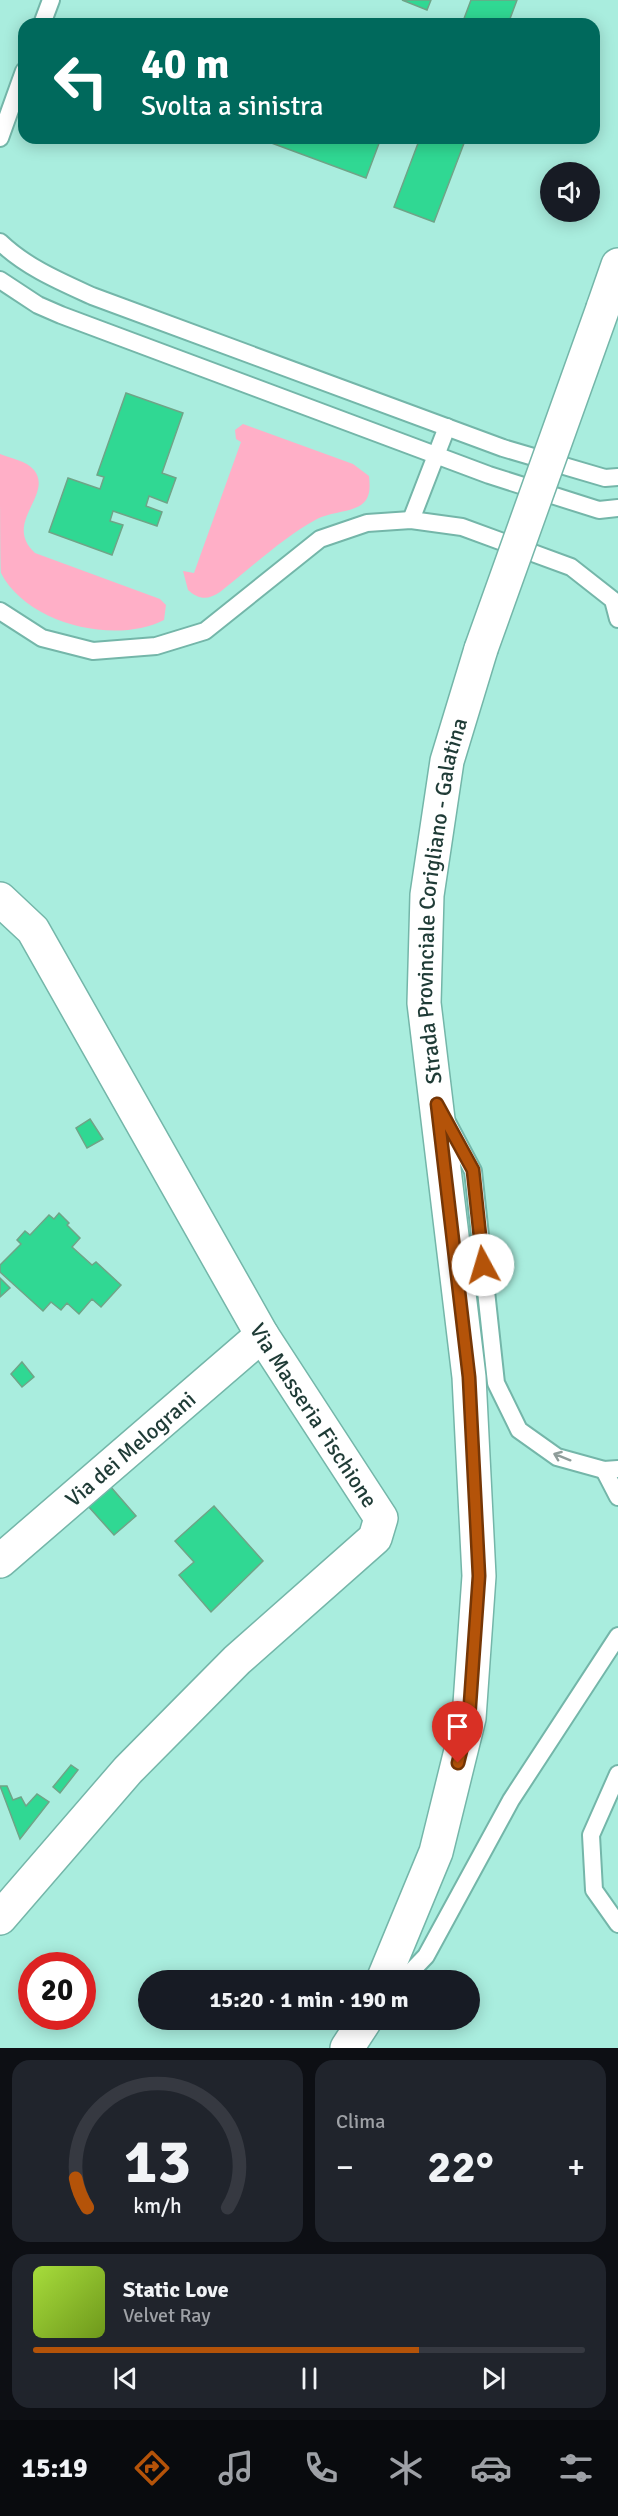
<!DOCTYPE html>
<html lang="it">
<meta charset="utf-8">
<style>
:root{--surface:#171b24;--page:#20242c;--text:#f1f3f6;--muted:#9ea1a6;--line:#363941;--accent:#b45309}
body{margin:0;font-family:Signika,sans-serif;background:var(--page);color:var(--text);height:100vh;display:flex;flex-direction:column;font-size:22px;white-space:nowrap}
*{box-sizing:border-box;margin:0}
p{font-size:20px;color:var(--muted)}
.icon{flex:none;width:33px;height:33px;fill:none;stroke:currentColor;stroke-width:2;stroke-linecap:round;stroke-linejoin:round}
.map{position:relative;height:2048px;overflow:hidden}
.details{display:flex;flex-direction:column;gap:12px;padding:12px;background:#0d0f14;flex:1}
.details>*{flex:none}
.top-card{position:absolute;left:18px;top:18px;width:582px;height:126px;border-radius:18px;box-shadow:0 3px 15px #0003;background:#00695c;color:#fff;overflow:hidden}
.tools{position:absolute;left:540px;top:162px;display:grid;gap:12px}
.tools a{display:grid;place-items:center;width:60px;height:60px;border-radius:50%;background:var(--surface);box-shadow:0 3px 15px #0003;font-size:30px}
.speed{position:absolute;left:18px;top:1952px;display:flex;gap:12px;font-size:30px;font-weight:700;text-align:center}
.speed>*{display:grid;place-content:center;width:78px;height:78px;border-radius:50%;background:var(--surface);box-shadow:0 3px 15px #0003;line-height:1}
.speed .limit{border:9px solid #d22;background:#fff;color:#111}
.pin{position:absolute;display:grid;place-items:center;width:51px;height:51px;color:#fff;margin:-62px -26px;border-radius:50% 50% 50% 0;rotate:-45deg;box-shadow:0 0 6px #0007}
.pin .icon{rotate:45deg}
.me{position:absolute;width:66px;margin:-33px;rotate:354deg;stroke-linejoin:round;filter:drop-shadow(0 0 4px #0008)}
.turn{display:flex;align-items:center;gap:21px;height:126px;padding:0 24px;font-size:27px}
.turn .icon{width:78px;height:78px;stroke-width:2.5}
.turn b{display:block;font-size:42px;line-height:51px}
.big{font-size:45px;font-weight:800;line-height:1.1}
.details .widget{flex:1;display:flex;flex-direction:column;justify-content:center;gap:9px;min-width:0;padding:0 21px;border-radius:18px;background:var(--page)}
.details .dial{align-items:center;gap:0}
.dial svg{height:156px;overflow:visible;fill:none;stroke:var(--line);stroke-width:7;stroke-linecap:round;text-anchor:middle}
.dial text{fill:var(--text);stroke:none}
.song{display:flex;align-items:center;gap:18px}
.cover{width:72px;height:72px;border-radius:9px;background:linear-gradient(135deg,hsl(80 70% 55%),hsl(80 70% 35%))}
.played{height:6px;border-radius:3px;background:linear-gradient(90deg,var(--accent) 70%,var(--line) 70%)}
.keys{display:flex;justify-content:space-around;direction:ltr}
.heat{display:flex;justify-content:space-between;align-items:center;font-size:33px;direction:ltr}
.details .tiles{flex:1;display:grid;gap:12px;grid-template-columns:1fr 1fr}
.widget:last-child{grid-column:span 2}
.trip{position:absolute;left:138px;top:1970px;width:342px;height:60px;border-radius:30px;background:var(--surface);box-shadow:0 3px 15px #0003;font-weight:800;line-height:60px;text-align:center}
.menu{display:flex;height:96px;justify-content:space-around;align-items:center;background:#090b0e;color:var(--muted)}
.menu .icon{width:42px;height:42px}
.menu .selected{color:var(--accent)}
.menu b{font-size:27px;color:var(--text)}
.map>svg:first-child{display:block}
.green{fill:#ffafc7}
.building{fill:#30d893;stroke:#6fa487;stroke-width:1.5}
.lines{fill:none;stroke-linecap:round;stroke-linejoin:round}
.service-casing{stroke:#74b6a9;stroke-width:20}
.minor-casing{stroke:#74b6a9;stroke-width:36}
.secondary-casing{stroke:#74b6a9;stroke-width:36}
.service{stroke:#fff;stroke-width:16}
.minor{stroke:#fff;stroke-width:33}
.secondary{stroke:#fff;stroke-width:33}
.secondary-bridge-casing{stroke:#74b6a9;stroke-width:36;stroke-linecap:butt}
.secondary-bridge{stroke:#fff;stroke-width:33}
.oneway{stroke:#8f9d9a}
.route-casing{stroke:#753606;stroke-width:15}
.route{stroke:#b45309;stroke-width:10}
.labels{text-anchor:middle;stroke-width:6;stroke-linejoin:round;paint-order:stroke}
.street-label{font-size:22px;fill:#1f3b36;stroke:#b6faeb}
</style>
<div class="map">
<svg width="618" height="2048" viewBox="0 0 618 2048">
<rect width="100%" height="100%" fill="#a9edde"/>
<g class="green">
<path d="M 243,424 L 353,464 L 369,476 C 370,487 371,498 361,505 C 351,512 331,512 317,519 C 282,538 251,568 220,592 C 208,600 199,600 188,590 L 183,571 L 194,573 L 241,442 L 236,439 L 235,430 Z"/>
<path d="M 0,454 C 10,458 27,461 34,470 C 54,495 2,523 35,553 L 160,599 L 166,605 L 164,620 C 115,645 27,624 1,573 C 0,563 0,472 0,454 Z"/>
</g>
<g class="building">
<path d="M 402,0 L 431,0 L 427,10 Z"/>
<path d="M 471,0 L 517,0 L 508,24 L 462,24 Z"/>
<path d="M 258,138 L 381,138 L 366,178 Z"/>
<path d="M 420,138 L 466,138 L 434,222 L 394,207 Z"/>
<path d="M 126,393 L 183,413 L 162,473 L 176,478 L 167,503 L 149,496 L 146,506 L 162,512 L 157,526 L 113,511 L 110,521 L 123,525 L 112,555 L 49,532 L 68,478 L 100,489 L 104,477 L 97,475 Z"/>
<path d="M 90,1119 L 103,1139 L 87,1148 L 76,1128 Z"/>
<path d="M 59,1213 L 69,1223 L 67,1225 L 80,1238 L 72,1247 L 92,1265 L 96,1262 L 121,1285 L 101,1307 L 92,1299 L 79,1314 L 67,1303 L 61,1310 L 51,1302 L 43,1311 L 0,1272 L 0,1265 L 21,1244 L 17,1240 L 25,1231 L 30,1235 L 49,1215 L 54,1219 Z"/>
<path d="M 0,1278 L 10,1288 L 0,1297 Z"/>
<path d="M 22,1362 L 34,1377 L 22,1387 L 11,1374 Z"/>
<path d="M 110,1486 L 136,1516 L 114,1535 L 88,1506 Z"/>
<path d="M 214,1506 L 263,1561 L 211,1612 L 179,1575 L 194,1562 L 175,1541 Z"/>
<path d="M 71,1765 L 78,1770 L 60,1793 L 53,1787 Z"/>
<path d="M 0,1786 L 7,1786 L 13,1800 L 21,1797 L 26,1806 L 37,1794 L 49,1802 L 20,1839 Z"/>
</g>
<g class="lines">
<defs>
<g id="service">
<path d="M 42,24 L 51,0"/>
<path d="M 0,138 L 24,71"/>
<path d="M 0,242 C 26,267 59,281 92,296 L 503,448 L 605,478 L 618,477"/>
<path d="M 0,280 L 38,305 L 61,315 L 489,475 L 599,510 L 618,508"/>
<path d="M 411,520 L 447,427"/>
<path d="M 0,611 L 42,638 L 93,651 L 156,646 L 205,631 L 320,539 L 367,523 L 411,520 L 462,527 L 571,567 L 613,600 L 618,619"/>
<path d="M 447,1122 L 473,1171 L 496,1383 L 519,1430 L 557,1457 L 604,1470 L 618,1469"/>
<path d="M 604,1470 L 618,1497"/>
<path d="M 618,1774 L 591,1835 L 594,1890 L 618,1924"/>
<path d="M 403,1980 L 426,1956 L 511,1800 L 618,1636"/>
</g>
<g id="minor">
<path id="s1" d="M 0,899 L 33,930 L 262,1335 L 381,1518 L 375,1538 L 237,1660 L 128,1770 L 0,1918"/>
<path id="s2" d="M 0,1561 L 262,1335"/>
</g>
<g id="secondary">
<path d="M 603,308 L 618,265"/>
<path id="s3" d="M 383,1980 L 436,1852 L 469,1718 L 479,1576 L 469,1377 L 424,1003 L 427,895 L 447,761 L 481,649"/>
<path d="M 347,2048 L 366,2019"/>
</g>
</defs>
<use href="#service" class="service-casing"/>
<use href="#minor" class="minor-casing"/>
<use href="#secondary" class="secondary-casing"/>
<use href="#service" class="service"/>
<use href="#minor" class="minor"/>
<use href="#secondary" class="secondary"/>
<defs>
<path id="secondary-bridge" d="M 481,649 L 603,308"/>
</defs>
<use href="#secondary-bridge" class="secondary-bridge-casing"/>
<use href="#secondary-bridge" class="secondary-bridge"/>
</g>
<defs><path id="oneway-shaft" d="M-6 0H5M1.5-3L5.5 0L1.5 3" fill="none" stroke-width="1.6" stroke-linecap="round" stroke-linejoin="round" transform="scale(1.5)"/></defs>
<use class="oneway" href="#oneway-shaft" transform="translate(562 1457) rotate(-158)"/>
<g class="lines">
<defs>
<path id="route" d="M 458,1763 L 469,1718 L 479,1576 L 469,1377 L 437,1104 L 473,1170 L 483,1265"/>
</defs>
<use href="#route" class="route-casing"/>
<use href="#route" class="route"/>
</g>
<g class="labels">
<g class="street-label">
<text dy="8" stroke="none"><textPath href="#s3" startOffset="1098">Strada Provinciale Corigliano - Galatina</textPath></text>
<text dy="8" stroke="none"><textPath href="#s1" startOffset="606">Via Masseria Fischione</textPath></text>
<text dy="8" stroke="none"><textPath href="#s2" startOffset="172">Via dei Melograni</textPath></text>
</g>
</g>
</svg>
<div class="tools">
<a><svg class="icon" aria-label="sound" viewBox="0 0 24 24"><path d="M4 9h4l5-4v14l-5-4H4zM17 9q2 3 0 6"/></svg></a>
</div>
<div class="speed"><div class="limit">20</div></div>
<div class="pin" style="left:458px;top:1763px;background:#d93025"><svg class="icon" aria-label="arrive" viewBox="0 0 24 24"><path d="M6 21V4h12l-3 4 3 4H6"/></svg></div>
<svg class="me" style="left:483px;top:1265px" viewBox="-20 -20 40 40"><circle r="19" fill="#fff"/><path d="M0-13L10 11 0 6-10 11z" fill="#b45309"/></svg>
<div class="trip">15:20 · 1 min · 190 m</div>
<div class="top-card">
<div class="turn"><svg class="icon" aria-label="left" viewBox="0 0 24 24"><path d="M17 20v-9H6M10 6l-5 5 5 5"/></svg><div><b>40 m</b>Svolta a sinistra</div></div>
</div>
</div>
<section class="details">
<div class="tiles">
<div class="widget dial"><svg viewBox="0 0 100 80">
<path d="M14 69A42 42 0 1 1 86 69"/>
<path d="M14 69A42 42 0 0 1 8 54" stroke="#b45309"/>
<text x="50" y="56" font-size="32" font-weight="700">13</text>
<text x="50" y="72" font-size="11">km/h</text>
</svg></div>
<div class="widget"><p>Clima</p>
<div class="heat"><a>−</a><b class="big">22°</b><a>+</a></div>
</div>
<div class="widget">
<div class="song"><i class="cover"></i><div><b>Static Love</b><p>Velvet Ray</p></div></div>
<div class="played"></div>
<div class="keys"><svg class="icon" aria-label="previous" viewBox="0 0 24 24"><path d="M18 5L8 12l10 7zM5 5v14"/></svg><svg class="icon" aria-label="pause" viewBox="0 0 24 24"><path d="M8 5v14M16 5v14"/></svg><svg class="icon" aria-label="next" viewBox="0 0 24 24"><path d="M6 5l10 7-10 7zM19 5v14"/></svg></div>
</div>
</div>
</section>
<nav class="menu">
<b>15:19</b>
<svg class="icon selected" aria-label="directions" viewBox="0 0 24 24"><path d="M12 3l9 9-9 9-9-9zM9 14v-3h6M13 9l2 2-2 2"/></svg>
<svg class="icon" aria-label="music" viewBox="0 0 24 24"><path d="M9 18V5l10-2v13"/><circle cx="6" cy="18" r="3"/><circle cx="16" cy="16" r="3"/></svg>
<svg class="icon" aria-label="phone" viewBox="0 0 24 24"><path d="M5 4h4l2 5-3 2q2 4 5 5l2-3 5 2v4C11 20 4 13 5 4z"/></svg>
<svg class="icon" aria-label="climate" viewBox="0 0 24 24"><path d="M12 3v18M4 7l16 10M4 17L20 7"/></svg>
<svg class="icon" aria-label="car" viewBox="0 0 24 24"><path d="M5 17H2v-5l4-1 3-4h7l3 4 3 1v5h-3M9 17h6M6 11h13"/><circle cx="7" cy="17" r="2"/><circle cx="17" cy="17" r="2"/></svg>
<svg class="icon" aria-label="filters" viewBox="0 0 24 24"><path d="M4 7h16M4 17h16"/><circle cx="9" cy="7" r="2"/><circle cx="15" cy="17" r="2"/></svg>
</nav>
